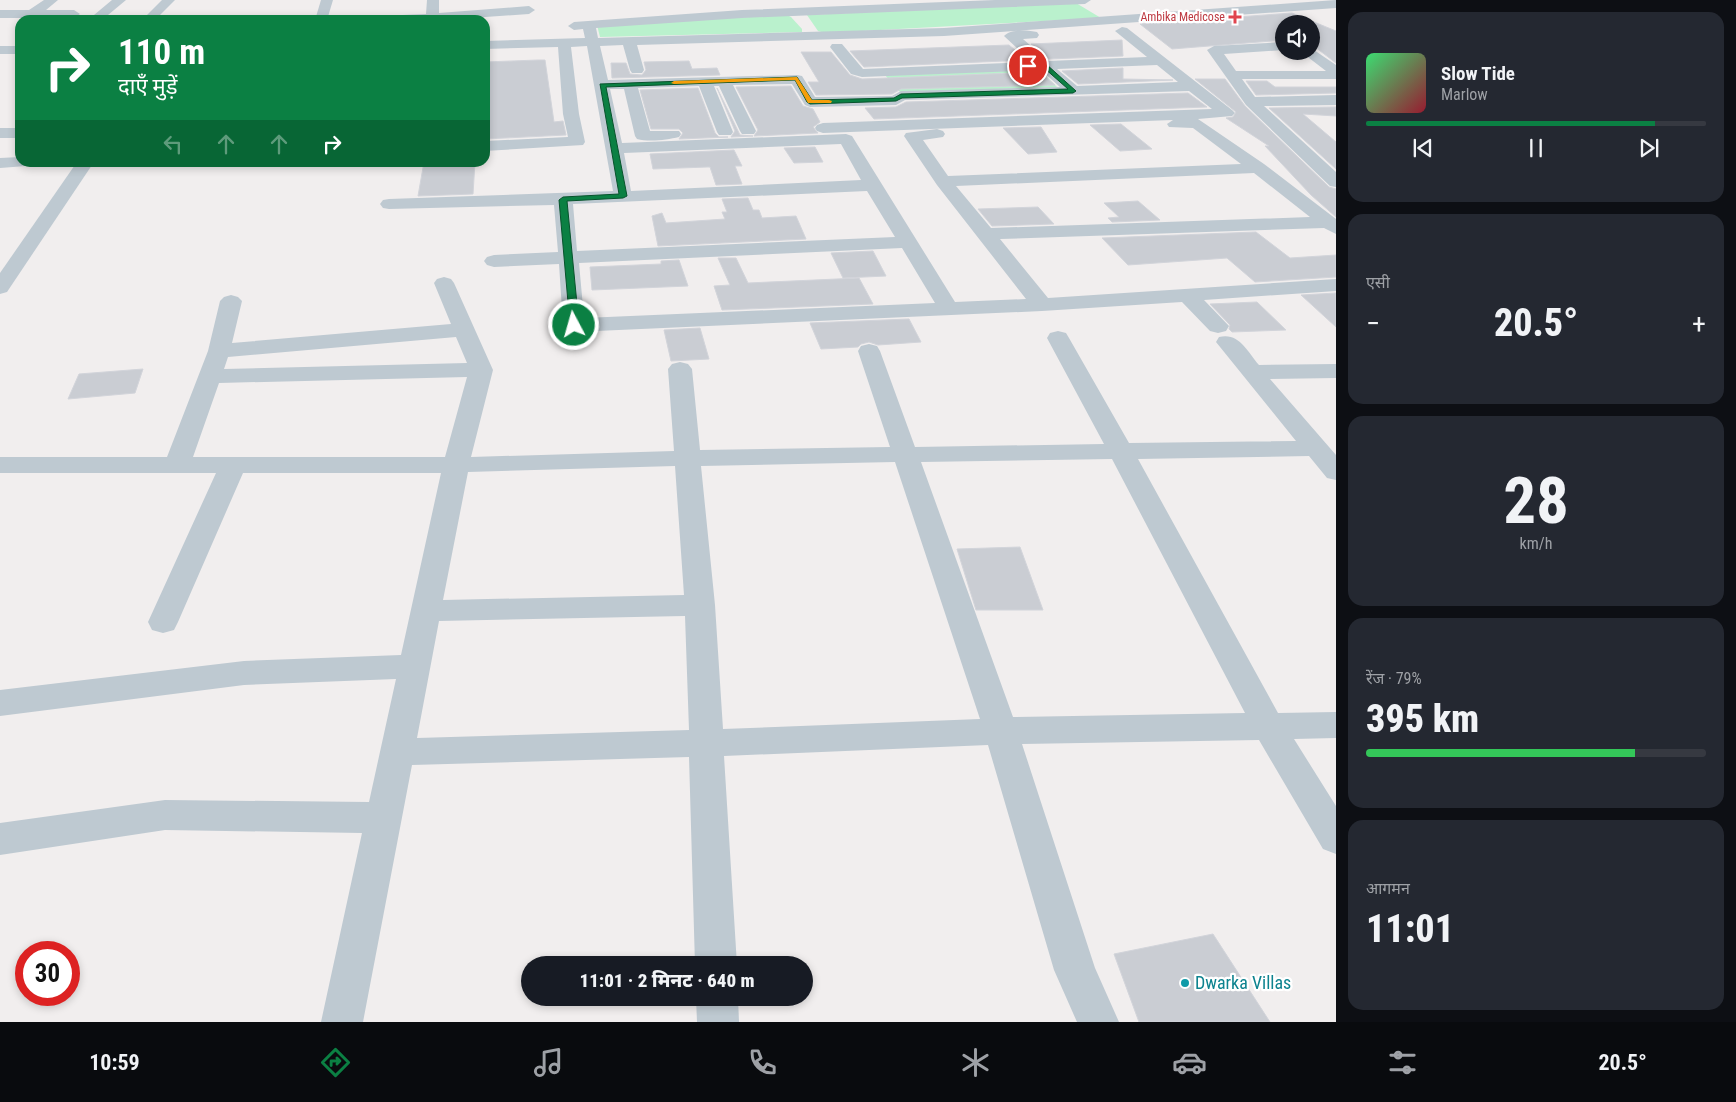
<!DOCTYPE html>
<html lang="hi">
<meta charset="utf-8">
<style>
:root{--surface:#171b24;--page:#242831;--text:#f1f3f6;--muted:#9ea1a6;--line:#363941;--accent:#0b8043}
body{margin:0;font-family:"Roboto Condensed","Noto Sans Devanagari",sans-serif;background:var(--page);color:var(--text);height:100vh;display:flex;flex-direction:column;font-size:19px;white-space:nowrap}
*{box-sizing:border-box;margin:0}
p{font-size:16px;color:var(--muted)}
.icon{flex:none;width:28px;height:28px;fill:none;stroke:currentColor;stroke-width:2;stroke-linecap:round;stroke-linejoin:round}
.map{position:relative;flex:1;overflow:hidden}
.sheet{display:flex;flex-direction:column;gap:12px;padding:12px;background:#0d0f14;width:400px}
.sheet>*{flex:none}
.top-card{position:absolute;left:15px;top:15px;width:475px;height:152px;border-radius:15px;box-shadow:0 2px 8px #0003;background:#0b8043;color:#fff;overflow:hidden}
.tools{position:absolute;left:1275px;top:15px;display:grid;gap:10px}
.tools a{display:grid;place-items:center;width:45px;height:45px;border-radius:50%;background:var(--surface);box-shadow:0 2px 8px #0003;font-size:25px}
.speed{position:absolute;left:15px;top:941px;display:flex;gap:10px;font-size:25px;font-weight:700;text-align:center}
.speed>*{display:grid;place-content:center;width:65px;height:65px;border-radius:50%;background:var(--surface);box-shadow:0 2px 8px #0003;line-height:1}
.speed .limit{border:8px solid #d22;background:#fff;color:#111}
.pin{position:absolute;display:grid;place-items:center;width:42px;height:42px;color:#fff;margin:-21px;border:2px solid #fff;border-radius:50%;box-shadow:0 1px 5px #0007}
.me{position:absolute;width:55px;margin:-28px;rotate:354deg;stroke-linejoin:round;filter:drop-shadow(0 0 4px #0008)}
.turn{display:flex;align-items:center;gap:18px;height:105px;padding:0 20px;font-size:22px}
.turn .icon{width:65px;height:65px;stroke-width:2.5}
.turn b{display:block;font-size:35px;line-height:42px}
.lanes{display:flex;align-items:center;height:48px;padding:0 20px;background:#0003;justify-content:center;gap:25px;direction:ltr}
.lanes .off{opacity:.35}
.big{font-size:38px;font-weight:800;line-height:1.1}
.sheet .card{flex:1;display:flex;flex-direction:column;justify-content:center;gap:8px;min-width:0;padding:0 18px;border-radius:15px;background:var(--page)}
.sheet .dial{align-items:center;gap:0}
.dial b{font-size:65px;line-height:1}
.song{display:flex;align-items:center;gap:15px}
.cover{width:60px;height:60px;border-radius:8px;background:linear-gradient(135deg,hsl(140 70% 55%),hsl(350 70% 35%))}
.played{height:5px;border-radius:2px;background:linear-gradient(90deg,var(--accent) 85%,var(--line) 85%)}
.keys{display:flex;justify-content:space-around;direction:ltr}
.heat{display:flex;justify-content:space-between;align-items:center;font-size:28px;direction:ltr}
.charge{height:8px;border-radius:4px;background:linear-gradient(90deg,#34c759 79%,var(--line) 0)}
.trip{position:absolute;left:521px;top:956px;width:292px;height:50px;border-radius:25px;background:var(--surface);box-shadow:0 2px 8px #0003;font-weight:800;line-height:50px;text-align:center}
.menu{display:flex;height:80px;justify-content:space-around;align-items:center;background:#090b0e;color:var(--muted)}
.menu .icon{width:35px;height:35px}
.menu .active{color:var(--accent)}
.menu b{font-size:22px;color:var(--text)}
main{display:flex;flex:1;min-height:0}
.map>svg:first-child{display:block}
.green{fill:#baf1cd}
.building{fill:#cacdd3;stroke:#d2d4da}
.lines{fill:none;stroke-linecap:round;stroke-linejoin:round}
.minor{fill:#bec9d1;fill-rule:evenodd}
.route{fill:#0b8043;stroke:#07532c}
.slow{fill:#f59e0b}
.health-dot{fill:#e0444e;stroke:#fff;stroke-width:2}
.culture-dot{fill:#0f9aa8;stroke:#fff;stroke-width:2}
.labels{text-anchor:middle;stroke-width:4.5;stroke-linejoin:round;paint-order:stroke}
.far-health-label{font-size:12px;fill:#be3a42;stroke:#fff;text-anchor:end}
.near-culture-label{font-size:18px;fill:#0d838f;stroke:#fff;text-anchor:start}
</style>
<main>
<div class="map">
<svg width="1336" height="1022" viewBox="0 0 1336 1022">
<rect width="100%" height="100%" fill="#f1eeee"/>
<g class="green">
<path d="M 1076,3 L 1101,18 L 825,33 L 818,31 L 807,15 Z"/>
<path d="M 787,15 L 791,17 L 802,29 L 802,32 L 600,37 L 597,25 Z"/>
<path d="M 1039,69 L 1057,87 L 900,92 L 884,74 Z"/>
</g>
<g class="building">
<path d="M 1292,13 L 1336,31 L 1336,63 L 1311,44 L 1311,24 L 1284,24 L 1284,40 L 1172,49 L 1140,24 Z"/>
<path d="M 1122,40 L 1123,56 L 1049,59 L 1031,44 Z"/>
<path d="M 1009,45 L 1027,60 L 864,67 L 850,51 Z"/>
<path d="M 801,52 L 831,52 L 850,75 L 862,79 L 1040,72 L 1055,85 L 901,89 L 892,94 L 816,95 L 808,82 L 819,82 Z"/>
<path d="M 538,60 L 545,60 L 554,122 L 563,121 L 566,135 L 485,139 L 485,62 Z"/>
<path d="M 689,61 L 692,69 L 717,68 L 720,75 L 612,78 L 611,63 L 626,63 L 630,74 L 642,75 L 646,70 L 644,62 Z"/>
<path d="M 1123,68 L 1123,79 L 1173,80 L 1078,84 L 1062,71 Z"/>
<path d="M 1195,79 L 1225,79 L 1245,106 L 1329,187 L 1336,189 L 1336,217 L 1311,195 L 1265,146 L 1269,146 L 1226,118 L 1233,117 L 1236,112 Z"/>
<path d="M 1246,81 L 1267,81 L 1275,87 L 1336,87 L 1336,93 L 1256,95 Z"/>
<path d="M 791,86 L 803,106 L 813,109 L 820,122 L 813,127 L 818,133 L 754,136 L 758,130 L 736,87 Z"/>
<path d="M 698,88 L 715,133 L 719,137 L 728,137 L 679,139 L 683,133 L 679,129 L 651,129 L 640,90 Z"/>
<path d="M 717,88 L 740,135 L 753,136 L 731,137 L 735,131 Z"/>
<path d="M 1188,93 L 1207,107 L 874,119 L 865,108 L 896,107 L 906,102 Z"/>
<path d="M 1336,107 L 1336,116 L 1303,114 L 1336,142 L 1336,169 L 1269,108 Z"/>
<path d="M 1121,124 L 1152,149 L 1120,151 L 1090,125 Z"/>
<path d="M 1041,127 L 1057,152 L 1028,154 L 1003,128 Z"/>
<path d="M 815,147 L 823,162 L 794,163 L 784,148 Z"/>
<path d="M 734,150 L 742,166 L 735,166 L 742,184 L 716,185 L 710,167 L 707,167 L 653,169 L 650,154 Z"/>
<path d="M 424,162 L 475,162 L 473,194 L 418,196 Z"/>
<path d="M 748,198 L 753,210 L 759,210 L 762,218 L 796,216 L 806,239 L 658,246 L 652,216 L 662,213 L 666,223 L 725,219 L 722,212 L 727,212 L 722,199 Z"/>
<path d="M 1138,201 L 1160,220 L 1112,222 L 1108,218 L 1119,217 L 1104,203 Z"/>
<path d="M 1038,207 L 1054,224 L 992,226 L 978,209 Z"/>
<path d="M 1256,232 L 1290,258 L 1336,255 L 1336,277 L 1255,282 L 1227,258 L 1128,265 L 1102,238 Z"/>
<path d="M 873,251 L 886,276 L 843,278 L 831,253 Z"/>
<path d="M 718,258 L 736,258 L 748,283 L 859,278 L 873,304 L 722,310 L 714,286 L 730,285 Z"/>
<path d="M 679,260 L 688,286 L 592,290 L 590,267 L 661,264 L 661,261 Z"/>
<path d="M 1336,293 L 1336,327 L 1301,295 Z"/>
<path d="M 1257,302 L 1286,330 L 1232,332 L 1229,329 L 1230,325 L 1210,304 Z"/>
<path d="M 909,319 L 921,342 L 878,345 L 869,342 L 861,344 L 858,347 L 821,349 L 810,323 Z"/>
<path d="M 700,328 L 709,359 L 671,361 L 664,330 Z"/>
<path d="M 143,369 L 135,393 L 68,399 L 79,374 Z"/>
<path d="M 1020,547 L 1043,610 L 976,610 L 957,549 Z"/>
<path d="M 1213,934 L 1270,1022 L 1139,1022 L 1114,954 Z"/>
</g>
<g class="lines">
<g class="minor">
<path d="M 44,0 L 58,0 L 46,10 L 74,10 L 80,14 L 74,18 L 0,18 L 0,10 L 29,10 Z"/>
<path d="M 112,0 L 126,0 L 102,20 L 88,20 Z"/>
<path d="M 162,0 L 175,0 L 155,20 L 142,20 Z"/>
<path d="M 321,0 L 333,0 L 327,20 L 315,20 Z"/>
<path d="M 427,0 L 439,0 L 439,13 L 529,6 L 535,10 L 529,14 L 443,20 L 372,20 L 378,16 L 426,14 Z"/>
<path d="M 995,0 L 1091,0 L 1085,4 L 742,18 L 596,28 L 598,38 L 944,28 L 1336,0 L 1336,8 L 944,36 L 637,45 L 644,70 L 642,73 L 632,73 L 630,70 L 623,45 L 600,46 L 608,80 L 797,75 L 802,76 L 815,97 L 892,96 L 901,91 L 1060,87 L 1041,70 L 862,77 L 851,74 L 830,47 L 832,44 L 842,44 L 863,69 L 1032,62 L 1004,36 C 1010,29 1028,30 1037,32 L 1039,35 L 1037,38 L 1023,39 L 1048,61 L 1147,57 L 1115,31 L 1122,27 L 1127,28 L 1232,110 L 1235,113 L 1232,116 L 1198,119 L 1264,164 L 1336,219 L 1336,234 L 1324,228 L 1000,239 L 1048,298 L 1336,279 L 1336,291 L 1204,300 L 1229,326 L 1226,331 L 1218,333 L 1210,331 L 1182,302 L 1042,311 L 574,332 L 566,330 L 563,325 L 559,264 L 494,267 L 487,265 L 484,261 L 487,257 L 494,255 L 558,252 L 554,205 L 389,209 L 383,208 L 380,204 L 383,200 L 389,199 L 613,191 L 587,46 L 571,47 L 579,114 L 585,142 L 583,145 L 485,151 L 485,141 L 568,137 L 563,114 L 558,47 L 485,49 L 485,41 L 585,38 L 583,29 L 574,30 L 568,26 L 574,22 L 742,10 ZM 1157,65 L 1178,82 L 1077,86 L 1057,69 ZM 792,84 L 805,105 L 810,107 L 896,105 L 905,100 L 1189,91 L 1212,109 L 823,123 L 817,125 L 815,128 L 817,131 L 823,133 L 1173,120 L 1167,124 L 1169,127 L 1193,128 L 1241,164 L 948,176 L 923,140 L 943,137 L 945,134 L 943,131 L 937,129 L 906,133 L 904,136 L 937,185 L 1026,299 L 955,302 L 852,136 L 846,134 L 622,143 L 610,89 L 624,89 L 635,136 L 637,139 C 649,142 667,140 679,137 L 681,134 L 679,131 L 650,131 L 638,88 L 699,86 L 717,132 L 719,135 L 731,135 L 733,132 L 714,86 L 719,86 L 740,131 L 742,134 L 754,134 L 756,131 L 733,85 ZM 841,144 L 861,180 L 631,191 L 624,153 ZM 1254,173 L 1310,217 L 991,228 L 956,186 ZM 867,191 L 895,237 L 577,251 L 573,204 ZM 902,248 L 935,303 L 584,318 L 579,263 Z"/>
<path d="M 1284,42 L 1284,50 L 1224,54 L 1236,71 L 1326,71 L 1300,51 L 1311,51 L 1311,48 L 1336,65 L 1336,79 L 1242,79 L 1255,97 L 1336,95 L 1336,105 L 1264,106 L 1336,172 L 1336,187 L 1330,186 L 1246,105 L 1207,50 L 1214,46 Z"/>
<rect x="0" y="46" width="20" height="8"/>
<rect x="0" y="128" width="20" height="10"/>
<path d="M 20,157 L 20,162 L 28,162 L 26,166 L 0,168 L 0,158 Z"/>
<path d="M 77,162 L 94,162 L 7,292 L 0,294 L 0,273 Z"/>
<path d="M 444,277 L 451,279 L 454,283 L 493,370 L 471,457 L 674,451 L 668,369 L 672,364 L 680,362 L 688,364 L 692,369 L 700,450 L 890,447 L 858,351 L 861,346 L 869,344 L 877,346 L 880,351 L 915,447 L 1104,444 L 1047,338 L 1050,333 L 1058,331 L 1066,333 L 1069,338 L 1129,443 L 1296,441 L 1216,342 L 1219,337 C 1239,332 1247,351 1259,365 L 1336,364 L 1336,378 L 1270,379 L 1336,455 L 1336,480 L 1327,478 L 1309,456 L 1138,459 L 1278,713 L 1336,712 L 1336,738 L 1294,739 L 1336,806 L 1336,854 L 1323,849 L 1259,740 L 1022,744 L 1095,968 L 1119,1022 L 1077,1022 L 1054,970 L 988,745 L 724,756 L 737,965 L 695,965 L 689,757 L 412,765 L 363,1022 L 321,1022 L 362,833 L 165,830 L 0,855 L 0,823 L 165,800 L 369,802 L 396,679 L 244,685 L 0,716 L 0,690 L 244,661 L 401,655 L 441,473 L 243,473 L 178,622 L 174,630 L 163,633 L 152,630 L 148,622 L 216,473 L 0,473 L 0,457 L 167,457 L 208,351 L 220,301 L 224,297 L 231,295 L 238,297 L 242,301 L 232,343 L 451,324 L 434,283 L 437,279 ZM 456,337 L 467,363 L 224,369 L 228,357 ZM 467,377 L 445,457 L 193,457 L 219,383 ZM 1112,459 L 1245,713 L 1013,717 L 921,462 ZM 895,462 L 980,719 L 723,729 L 715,605 L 701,466 ZM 675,466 L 684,595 L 443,600 L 468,472 ZM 685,616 L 689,730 L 417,738 L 439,621 Z"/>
<path d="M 696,998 L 738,998 L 739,1022 L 697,1022 Z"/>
</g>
</g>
<path class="route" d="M 1028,64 L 1046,64 L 1076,91 L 1073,93 L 902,98 L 896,101 L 810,104 L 807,102 L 795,80 L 606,87 L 627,196 L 623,198 L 567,201 L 579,325 L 574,328 L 570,325 L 559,200 L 563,197 L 619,194 L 600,84 L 797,77 L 812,100 L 894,98 L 901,94 L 1068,89 L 1043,67 L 1026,67 Z"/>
<path class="slow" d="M 797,77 L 812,100 L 829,100 L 832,101 L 831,103 L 808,103 L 795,80 L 674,84 L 671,83 L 674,81 Z"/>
<path class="health-dot" d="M1232.5 9.5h5v5h5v5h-5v5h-5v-5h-5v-5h5z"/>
<circle class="culture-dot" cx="1185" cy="983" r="5"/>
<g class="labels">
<g class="far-health-label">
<text x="1225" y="21">Ambika Medicose</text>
</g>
<g class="near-culture-label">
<text x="1195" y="989">Dwarka Villas</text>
</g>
</g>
</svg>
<div class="tools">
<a><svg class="icon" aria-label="sound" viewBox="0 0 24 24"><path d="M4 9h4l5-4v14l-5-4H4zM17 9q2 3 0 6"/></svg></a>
</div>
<div class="speed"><div class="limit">30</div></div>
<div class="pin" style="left:1028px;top:66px;background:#d93025"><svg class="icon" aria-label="arrive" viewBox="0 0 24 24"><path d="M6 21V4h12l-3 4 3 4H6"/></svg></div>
<svg class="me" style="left:574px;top:325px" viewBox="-20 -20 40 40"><circle r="17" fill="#0b8043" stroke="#fff" stroke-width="3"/><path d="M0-11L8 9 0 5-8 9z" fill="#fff"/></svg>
<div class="trip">11:01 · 2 मिनट · 640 m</div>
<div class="top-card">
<div class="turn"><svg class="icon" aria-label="right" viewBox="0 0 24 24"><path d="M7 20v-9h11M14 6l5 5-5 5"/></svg><div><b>110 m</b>दाएँ मुड़ें</div></div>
<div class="lanes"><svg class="icon off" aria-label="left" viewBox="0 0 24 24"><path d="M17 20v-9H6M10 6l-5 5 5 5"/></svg><svg class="icon off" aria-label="ahead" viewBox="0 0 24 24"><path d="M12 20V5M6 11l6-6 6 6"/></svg><svg class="icon off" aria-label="ahead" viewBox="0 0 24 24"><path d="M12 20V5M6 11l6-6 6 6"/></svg><svg class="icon" aria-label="right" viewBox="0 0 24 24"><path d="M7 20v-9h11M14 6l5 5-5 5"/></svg></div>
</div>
</div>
<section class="sheet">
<div class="card">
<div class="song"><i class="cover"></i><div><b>Slow Tide</b><p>Marlow</p></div></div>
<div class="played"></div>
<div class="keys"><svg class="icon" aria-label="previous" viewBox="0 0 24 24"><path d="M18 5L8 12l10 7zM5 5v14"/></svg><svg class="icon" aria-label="pause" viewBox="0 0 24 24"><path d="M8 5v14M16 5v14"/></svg><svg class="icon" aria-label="next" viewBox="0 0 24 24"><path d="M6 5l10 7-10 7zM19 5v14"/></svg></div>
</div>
<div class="card"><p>एसी</p>
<div class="heat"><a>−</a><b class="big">20.5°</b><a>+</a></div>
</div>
<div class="card dial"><b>28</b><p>km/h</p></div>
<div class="card"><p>रेंज · 79%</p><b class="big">395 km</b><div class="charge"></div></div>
<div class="card"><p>आगमन</p><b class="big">11:01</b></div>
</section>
</main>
<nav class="menu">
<b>10:59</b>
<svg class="icon active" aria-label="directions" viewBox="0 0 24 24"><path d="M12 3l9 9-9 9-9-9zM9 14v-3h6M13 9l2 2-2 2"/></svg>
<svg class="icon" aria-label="music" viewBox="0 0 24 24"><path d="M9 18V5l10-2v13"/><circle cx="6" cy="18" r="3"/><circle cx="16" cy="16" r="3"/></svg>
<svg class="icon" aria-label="phone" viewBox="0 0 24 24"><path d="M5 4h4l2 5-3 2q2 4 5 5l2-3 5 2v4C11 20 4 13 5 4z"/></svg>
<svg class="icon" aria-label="climate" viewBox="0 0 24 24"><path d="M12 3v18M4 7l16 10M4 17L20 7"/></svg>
<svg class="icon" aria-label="car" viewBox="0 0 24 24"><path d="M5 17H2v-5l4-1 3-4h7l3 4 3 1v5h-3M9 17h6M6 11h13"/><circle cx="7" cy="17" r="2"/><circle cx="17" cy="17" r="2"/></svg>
<svg class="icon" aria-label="filters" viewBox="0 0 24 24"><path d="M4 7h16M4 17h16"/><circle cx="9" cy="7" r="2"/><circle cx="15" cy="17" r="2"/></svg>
<b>20.5°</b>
</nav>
